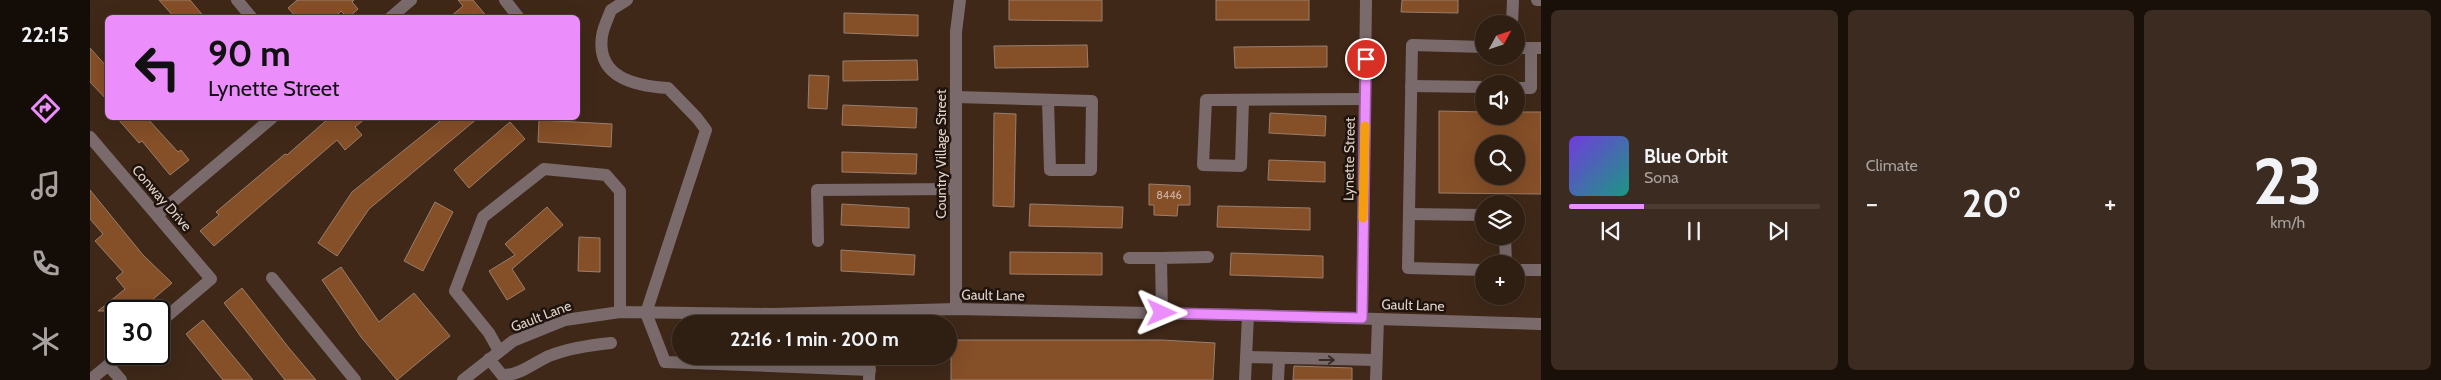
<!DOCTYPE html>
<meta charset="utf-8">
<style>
:root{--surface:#2f1e12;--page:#3b2b20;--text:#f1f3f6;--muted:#a7a29f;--line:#4a3c32;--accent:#eb8dfb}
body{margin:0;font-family:Cabin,sans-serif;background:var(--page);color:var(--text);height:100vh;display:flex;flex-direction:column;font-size:19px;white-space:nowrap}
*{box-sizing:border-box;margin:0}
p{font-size:16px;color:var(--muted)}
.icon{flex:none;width:28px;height:28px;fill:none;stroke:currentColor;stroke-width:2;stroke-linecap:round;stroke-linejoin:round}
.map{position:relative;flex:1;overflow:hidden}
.side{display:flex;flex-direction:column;gap:10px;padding:10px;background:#1a100a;width:900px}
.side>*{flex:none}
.hud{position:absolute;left:15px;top:15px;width:475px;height:105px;border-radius:8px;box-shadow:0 5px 20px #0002,0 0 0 1px var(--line);background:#eb8dfb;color:#111;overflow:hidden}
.needle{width:32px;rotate:50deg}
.buttons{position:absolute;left:1385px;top:15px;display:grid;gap:10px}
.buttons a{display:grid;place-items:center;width:50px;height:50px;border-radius:50%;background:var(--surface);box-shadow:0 5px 20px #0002,0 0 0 1px var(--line);font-size:25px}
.speed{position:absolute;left:15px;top:300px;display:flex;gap:10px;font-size:25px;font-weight:700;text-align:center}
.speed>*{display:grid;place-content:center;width:65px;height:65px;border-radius:50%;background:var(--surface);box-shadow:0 5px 20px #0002,0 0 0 1px var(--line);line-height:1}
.speed .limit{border:2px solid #111;border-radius:8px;background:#fff;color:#111}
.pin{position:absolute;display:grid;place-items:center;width:42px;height:42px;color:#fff;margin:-21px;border:2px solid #fff;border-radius:50%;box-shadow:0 1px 5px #0007}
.me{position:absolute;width:55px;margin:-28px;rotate:91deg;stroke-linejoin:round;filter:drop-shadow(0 0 4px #0008)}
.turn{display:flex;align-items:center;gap:18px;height:105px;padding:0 20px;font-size:22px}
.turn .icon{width:65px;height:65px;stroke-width:2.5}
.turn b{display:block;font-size:35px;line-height:42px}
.big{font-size:38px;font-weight:800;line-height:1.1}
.side .widget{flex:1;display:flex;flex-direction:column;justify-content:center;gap:8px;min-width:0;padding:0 18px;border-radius:8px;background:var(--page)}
.side .dial{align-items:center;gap:0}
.dial b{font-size:65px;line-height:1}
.song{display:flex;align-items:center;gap:15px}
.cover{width:60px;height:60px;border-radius:8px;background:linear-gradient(135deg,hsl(260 70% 55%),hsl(170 70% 35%))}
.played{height:5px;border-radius:2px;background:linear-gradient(90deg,var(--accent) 30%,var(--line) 30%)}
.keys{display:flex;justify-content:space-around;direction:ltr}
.heat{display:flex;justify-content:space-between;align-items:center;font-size:28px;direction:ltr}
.side .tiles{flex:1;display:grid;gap:10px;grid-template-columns:repeat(3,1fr)}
.trip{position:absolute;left:582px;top:315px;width:285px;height:50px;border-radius:25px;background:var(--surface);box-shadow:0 5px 20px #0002,0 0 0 1px var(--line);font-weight:800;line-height:50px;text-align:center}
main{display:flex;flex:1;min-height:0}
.tab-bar{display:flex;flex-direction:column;width:90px;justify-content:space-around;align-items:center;background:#130c07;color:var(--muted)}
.tab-bar .icon{width:35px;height:35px}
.tab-bar .active{color:var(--accent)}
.tab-bar b{font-size:22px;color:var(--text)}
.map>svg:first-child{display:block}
.building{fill:#854f28;stroke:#9a7e6c;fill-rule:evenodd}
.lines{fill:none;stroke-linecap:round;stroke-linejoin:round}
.minor{stroke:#7a6a6b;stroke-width:12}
.oneway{stroke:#352a24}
.route-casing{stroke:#995ca3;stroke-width:12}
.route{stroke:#eb8dfb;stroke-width:9}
.slow{stroke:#f59e0b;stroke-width:9}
.labels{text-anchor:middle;stroke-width:5;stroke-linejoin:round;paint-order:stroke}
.number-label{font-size:11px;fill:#cab0a0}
.street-label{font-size:14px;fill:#e1d1c8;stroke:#1e140d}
</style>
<main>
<nav class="tab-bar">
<b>22:15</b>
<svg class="icon active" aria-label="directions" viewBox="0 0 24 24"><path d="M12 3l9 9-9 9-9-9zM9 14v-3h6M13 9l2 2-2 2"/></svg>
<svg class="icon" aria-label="music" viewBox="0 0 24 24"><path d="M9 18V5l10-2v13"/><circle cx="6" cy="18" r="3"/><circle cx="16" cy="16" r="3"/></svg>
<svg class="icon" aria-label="phone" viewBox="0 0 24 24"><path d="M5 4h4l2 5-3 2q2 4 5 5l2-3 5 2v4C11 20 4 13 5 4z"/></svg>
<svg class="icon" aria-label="climate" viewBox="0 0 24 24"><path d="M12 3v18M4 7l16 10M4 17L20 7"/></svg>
</nav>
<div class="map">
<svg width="1451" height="380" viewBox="0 0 1451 380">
<rect width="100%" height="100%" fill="#3f2818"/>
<g class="building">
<path d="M 69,0 L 100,0 L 115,18 L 85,18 Z"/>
<path d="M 207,0 L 264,0 L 262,2 L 268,9 L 258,18 L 251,11 L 244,18 L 207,18 L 198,8 Z"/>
<path d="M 368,0 L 383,0 L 398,18 L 359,18 L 373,6 Z"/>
<path d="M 919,0 L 1012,0 L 1012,21 L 919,20 Z"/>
<rect x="1126" y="0" width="93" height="20"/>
<path d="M 1312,0 L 1368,0 L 1368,13 L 1311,12 Z"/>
<path d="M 754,13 L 828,15 L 828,36 L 754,33 Z"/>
<path d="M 997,45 L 998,67 L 905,68 L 904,46 Z"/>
<path d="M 1237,46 L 1237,67 L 1145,68 L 1144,47 Z"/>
<path d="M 0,48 L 18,68 L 18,101 L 0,82 Z"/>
<path d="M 827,60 L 828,80 L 753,81 L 753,61 Z"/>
<path d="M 719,75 L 739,76 L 737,109 L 718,108 Z"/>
<path d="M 753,105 L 827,108 L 826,128 L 752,125 Z"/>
<path d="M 1349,111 L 1394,112 L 1394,116 L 1426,116 L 1426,112 L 1451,112 L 1451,194 L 1349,193 ZM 1394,144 L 1426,144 L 1426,176 L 1394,176 Z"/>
<path d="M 904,113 L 926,114 L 924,207 L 903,206 Z"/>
<path d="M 1180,113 L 1236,116 L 1235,136 L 1179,133 Z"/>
<path d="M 27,118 L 57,118 L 88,152 L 91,150 L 99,160 L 80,175 L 52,141 L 49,143 Z"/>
<path d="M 239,118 L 276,118 L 265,127 L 272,135 L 255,150 L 247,140 L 124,246 L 110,231 L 129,215 L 126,212 L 195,154 L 197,155 Z"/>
<path d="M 354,118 L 388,118 L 279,209 L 247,256 L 228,243 L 262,192 Z"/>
<path d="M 449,120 L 522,124 L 521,147 L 448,142 Z"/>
<path d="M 420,122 L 435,139 L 379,188 L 364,170 Z"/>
<path d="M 752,152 L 827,154 L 826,174 L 752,172 Z"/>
<path d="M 1179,160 L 1235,162 L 1235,182 L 1178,180 Z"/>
<path d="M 1059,184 L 1100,186 L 1100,205 L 1088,205 L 1087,216 L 1064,215 L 1064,205 L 1059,205 Z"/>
<path d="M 0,190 L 53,255 L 82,283 L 49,311 L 8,311 L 35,289 L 26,278 L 33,272 L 5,241 L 13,234 L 0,219 Z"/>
<path d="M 345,202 L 363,212 L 333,271 L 314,261 Z"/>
<path d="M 752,204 L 819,208 L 819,228 L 751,225 Z"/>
<path d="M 940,204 L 1033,207 L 1032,228 L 939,226 Z"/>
<path d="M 1128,206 L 1220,208 L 1220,230 L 1127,227 Z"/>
<path d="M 457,207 L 473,225 L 422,269 L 435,289 L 417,300 L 399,271 L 425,255 L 415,244 Z"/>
<path d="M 489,237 L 510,238 L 510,272 L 488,271 Z"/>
<path d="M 751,250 L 825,255 L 824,275 L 751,271 Z"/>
<path d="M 920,252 L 1012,253 L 1012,275 L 920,274 Z"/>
<path d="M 1141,253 L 1233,256 L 1233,278 L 1140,275 Z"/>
<path d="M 251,267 L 289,322 L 324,293 L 360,336 L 307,380 L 271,337 L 232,280 Z"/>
<path d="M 152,288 L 199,348 L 226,380 L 195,380 L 134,303 Z"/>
<path d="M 113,320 L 163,380 L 133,380 L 96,334 Z"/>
<path d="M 861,340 L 1072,340 L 1125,343 L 1123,380 L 861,380 Z"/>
<path d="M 1204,366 L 1262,368 L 1262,380 L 1203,380 Z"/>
</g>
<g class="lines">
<g class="minor">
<path d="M 147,0 L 162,18"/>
<path d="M 415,0 L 429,18"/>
<path d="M 537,0 L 521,10 C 518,18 513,28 512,36 C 506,78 546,86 578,88 L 607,118 L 616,130 L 556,313 L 575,362 L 780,370"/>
<path d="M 1447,0 L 1451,0"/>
<path d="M 300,18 L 321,0"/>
<path d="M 1422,24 L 1423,0"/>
<path d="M 1394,47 L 1322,45 L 1318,268 L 1394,270"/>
<path d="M 1426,48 L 1451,48"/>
<path d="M 1321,86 L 1394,87"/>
<path d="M 1426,88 L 1441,88 L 1441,48"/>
<path d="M 866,97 L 1002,101 L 1001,170 L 960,170 L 958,100"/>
<path d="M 1153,100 L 1151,166 L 1113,165 L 1116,100 L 1275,99"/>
<path d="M 0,137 L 121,279 L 69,323"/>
<path d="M 1319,214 L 1394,215"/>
<path d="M 67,215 L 182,118"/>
<path d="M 1415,236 L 1416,264"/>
<path d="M 728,241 L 727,190 L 866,189"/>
<path d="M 1039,258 L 1071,258"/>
<path d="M 1426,270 L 1451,270"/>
<path d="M 182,278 L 265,380"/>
<path d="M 866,309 L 866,32 L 870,0"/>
<path d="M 1072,313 L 1071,258 L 1118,257"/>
<path d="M 1272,318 L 1276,0"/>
<path d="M 409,351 L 399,333 L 365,291 L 393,217 L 454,169 L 516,175 L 530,191 L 530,312"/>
<path d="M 1156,357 L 1286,360"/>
<path d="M 399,359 L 412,375 C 429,376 443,363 459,356 C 479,348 500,345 521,343"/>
<path d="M 18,365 L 31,380"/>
<path d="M 0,380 L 32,354"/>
<path d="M 373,380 L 423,341 L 475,320 L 530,312 L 683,314 L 866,309 L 1158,315 L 1451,324"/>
<path d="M 779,380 L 780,356"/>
<path d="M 1155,380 L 1158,315"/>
<path d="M 1188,380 L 1189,359"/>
<path d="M 1286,380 L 1288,319"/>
</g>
</g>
<defs><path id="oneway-shaft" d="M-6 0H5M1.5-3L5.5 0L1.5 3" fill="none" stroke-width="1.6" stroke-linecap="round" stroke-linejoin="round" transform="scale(1.25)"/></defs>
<use class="oneway" href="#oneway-shaft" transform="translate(1237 360)"/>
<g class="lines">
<defs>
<path id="route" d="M 1072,313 L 1272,318 L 1276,59"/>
</defs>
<use href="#route" class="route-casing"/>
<use href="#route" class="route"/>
<path class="slow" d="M 1273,218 L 1275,126"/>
</g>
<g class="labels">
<g class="number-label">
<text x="1079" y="199">8446</text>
</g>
<g class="street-label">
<text transform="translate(851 154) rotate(-90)" y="5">Country Village Street</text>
<text transform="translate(1259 159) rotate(-89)" y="5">Lynette Street</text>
<text transform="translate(72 198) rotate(49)" y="5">Conway Drive</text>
<text transform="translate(903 295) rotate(1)" y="5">Gault Lane</text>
<text transform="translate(1323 305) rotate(2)" y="5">Gault Lane</text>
<text transform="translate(451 316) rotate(-21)" y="5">Gault Lane</text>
</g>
</g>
</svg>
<div class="buttons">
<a><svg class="needle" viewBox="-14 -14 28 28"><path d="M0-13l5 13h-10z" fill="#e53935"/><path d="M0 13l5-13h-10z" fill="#a7a29f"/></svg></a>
<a><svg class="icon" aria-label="sound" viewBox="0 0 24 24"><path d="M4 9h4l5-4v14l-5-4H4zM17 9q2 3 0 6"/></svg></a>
<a><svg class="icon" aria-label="search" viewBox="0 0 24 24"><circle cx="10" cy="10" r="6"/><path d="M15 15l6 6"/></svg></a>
<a><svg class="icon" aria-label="layers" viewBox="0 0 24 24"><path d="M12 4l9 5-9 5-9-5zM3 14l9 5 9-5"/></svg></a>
<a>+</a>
</div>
<div class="speed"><div class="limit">30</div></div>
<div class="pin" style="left:1276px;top:59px;background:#d93025"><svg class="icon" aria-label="arrive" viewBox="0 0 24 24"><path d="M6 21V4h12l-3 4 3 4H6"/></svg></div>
<svg class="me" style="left:1072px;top:313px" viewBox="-20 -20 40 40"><path d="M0-17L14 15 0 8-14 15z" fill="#eb8dfb" stroke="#fff" stroke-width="4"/></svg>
<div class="trip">22:16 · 1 min · 200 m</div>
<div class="hud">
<div class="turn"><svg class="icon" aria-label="left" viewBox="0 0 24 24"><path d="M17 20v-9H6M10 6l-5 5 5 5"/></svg><div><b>90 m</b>Lynette Street</div></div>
</div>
</div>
<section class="side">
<div class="tiles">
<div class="widget">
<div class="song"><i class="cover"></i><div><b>Blue Orbit</b><p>Sona</p></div></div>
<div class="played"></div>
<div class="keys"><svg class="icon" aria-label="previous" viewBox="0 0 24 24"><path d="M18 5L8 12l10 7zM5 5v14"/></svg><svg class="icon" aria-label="pause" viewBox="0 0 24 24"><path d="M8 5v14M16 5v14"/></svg><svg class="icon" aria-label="next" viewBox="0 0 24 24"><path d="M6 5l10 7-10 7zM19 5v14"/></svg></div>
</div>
<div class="widget"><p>Climate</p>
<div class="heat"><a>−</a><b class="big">20°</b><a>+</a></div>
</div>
<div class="widget dial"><b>23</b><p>km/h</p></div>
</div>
</section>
</main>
